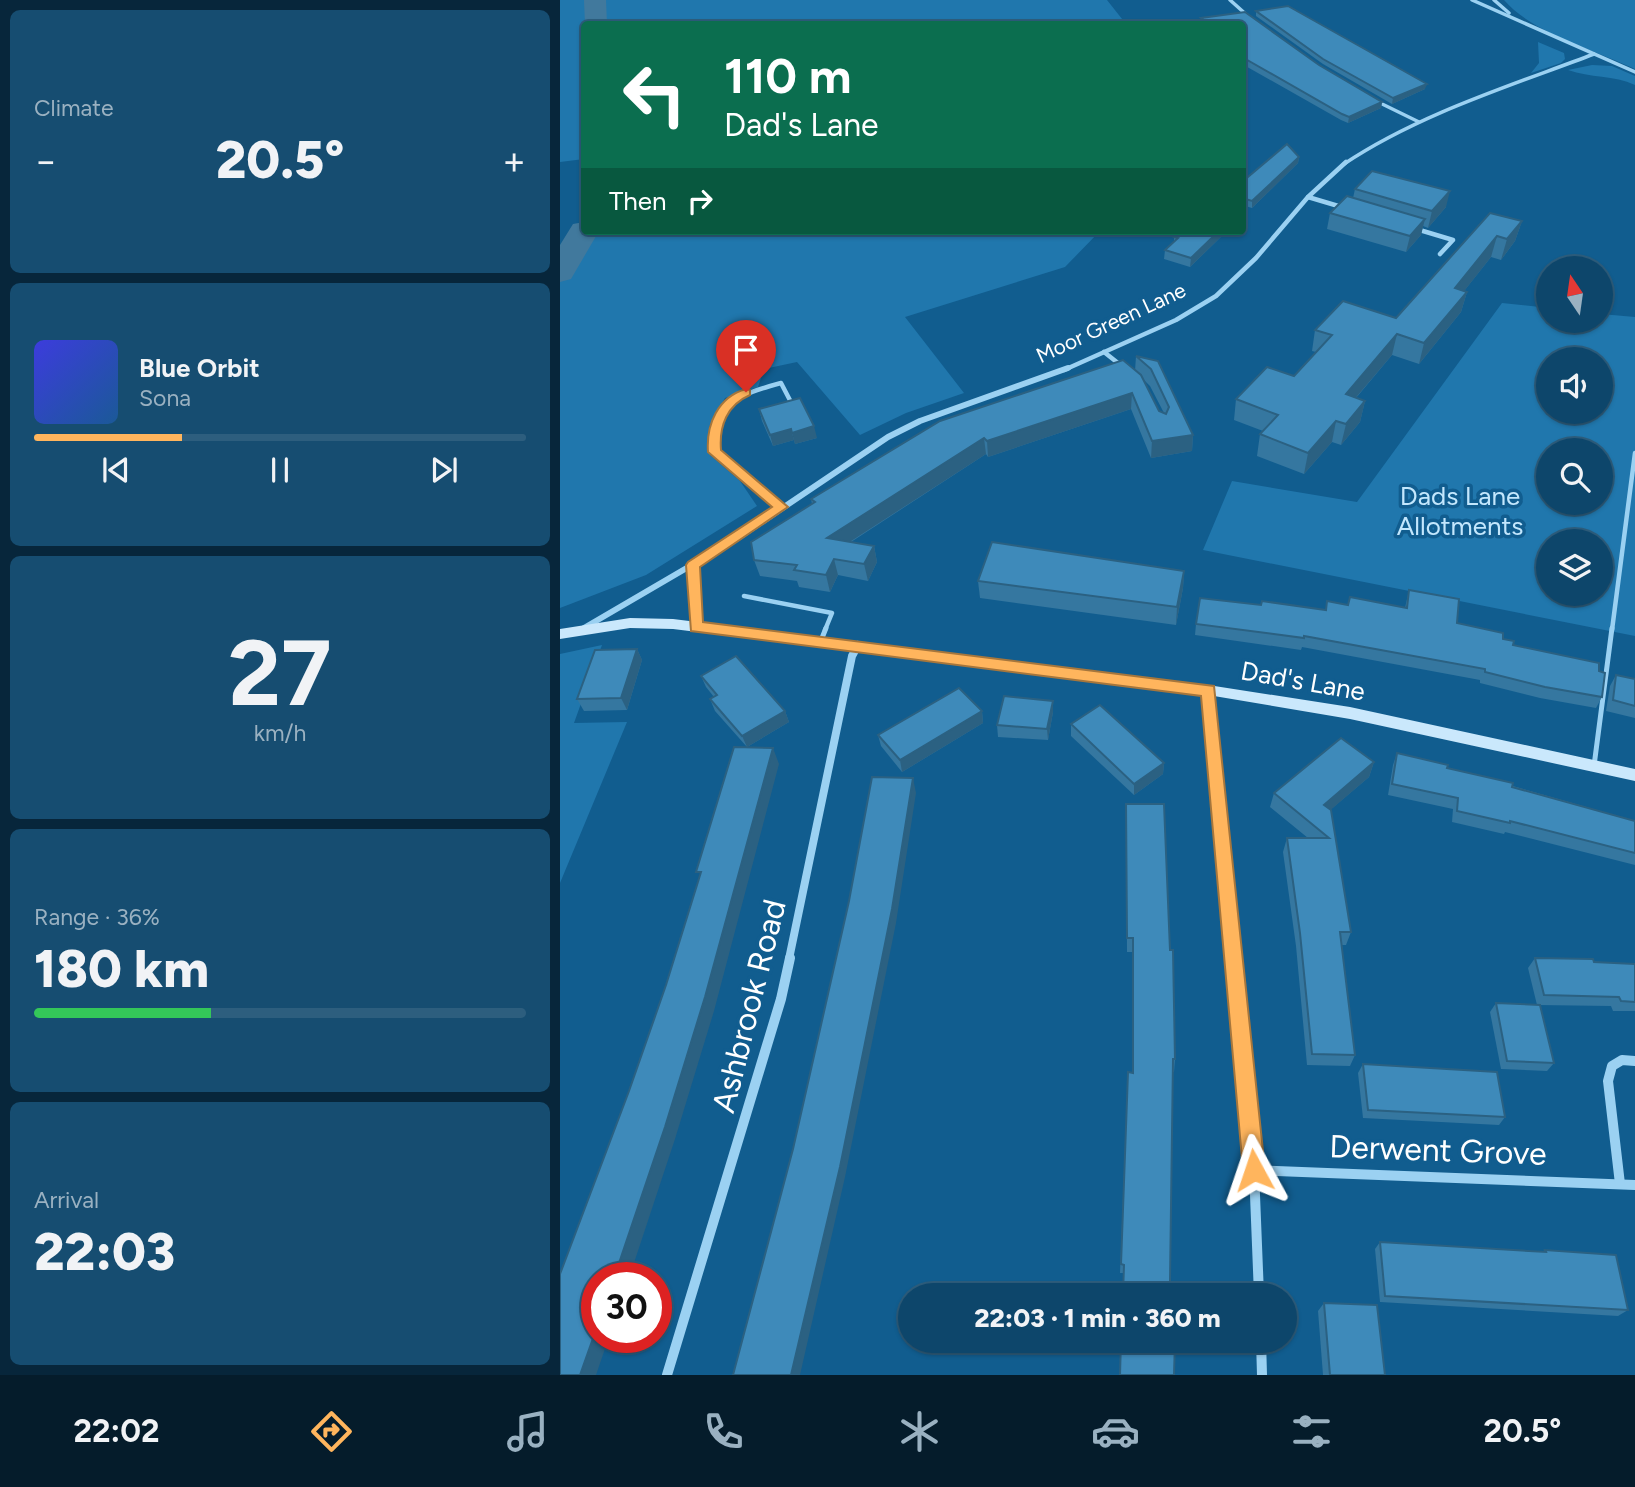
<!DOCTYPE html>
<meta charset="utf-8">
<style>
:root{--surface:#0d466b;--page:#164d71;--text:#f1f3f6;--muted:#9ab1c1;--line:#2d5e7e;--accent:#ffb55d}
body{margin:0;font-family:Figtree,sans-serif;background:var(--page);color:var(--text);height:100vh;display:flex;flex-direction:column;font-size:26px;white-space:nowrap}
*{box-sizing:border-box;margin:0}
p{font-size:23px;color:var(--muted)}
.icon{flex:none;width:38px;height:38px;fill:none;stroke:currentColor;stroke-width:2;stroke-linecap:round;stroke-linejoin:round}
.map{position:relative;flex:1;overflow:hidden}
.drawer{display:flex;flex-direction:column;gap:10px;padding:10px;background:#07263b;width:560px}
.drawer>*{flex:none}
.banner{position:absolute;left:21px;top:21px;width:665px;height:214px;border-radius:7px;box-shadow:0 2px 5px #0004,0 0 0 2px var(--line);background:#0b6e4f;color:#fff;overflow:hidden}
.needle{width:46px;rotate:347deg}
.fabs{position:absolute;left:976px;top:256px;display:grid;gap:14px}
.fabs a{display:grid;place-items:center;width:77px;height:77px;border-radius:50%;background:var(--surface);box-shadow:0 2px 5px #0004,0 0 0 2px var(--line);font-size:35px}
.speed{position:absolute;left:21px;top:1262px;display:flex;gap:14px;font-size:35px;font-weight:700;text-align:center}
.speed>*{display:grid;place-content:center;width:91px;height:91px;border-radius:50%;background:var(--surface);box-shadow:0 2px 5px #0004,0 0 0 2px var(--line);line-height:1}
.speed .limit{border:10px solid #d22;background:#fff;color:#111}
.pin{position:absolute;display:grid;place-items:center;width:60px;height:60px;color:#fff;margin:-72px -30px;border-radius:50% 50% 50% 0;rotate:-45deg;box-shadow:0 0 7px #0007}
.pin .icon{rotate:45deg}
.me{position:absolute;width:77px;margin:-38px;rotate:355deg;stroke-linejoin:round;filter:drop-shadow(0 0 5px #0008)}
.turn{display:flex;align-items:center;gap:24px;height:147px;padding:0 28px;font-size:32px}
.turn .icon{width:91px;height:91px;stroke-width:2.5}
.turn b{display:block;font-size:49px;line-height:60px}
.then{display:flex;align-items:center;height:66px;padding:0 28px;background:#0003;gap:14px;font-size:26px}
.big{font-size:52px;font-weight:800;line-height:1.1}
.drawer .tile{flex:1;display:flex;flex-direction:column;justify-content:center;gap:10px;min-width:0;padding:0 24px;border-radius:10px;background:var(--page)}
.drawer .dial{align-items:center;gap:0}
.dial b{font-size:91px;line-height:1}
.song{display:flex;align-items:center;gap:21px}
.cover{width:84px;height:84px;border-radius:10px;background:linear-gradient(135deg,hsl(240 70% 55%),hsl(210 70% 35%))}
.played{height:7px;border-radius:4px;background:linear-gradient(90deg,var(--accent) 30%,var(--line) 30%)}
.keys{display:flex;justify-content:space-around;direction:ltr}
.heat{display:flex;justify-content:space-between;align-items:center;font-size:38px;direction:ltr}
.charge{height:10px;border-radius:5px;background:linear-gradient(90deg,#34c759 36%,var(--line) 0)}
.trip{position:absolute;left:338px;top:1283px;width:399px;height:70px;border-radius:35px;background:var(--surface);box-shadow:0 2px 5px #0004,0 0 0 2px var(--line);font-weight:800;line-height:70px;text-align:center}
.menu{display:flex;height:112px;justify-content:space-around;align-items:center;background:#051c2b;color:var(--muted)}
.menu .icon{width:49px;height:49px}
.menu .active{color:var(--accent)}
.menu b{font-size:32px;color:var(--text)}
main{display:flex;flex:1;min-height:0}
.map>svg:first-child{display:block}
.green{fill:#2077ad;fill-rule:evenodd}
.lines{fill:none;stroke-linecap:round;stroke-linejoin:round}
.river{fill:#41799d;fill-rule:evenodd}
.lane-far1{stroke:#9bd1f2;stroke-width:4.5}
.lane{stroke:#9bd1f2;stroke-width:5}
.street-far4{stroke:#9bd1f2;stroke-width:3.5}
.street-far3{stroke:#9bd1f2;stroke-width:4.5}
.street-far2{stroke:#9bd1f2;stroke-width:6}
.street-far1{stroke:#9bd1f2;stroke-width:8}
.street{stroke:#9bd1f2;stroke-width:10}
.secondary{fill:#cae8fc;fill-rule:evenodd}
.wall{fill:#3577a0;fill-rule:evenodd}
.shaded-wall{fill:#2b6182}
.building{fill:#3e8aba;stroke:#2b6182;stroke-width:2}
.route{fill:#ffb55d;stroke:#a6763c;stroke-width:2}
.labels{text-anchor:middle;stroke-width:7;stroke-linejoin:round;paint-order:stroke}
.far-street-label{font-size:21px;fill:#fff;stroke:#115d8f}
.park-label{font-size:26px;fill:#c3e7fd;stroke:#115d8f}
.street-label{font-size:26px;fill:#fff;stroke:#115d8f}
.near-street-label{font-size:32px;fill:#fff;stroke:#115d8f}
</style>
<main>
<section class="drawer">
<div class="tile"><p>Climate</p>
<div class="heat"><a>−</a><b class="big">20.5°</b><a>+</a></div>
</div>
<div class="tile">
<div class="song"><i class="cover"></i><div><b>Blue Orbit</b><p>Sona</p></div></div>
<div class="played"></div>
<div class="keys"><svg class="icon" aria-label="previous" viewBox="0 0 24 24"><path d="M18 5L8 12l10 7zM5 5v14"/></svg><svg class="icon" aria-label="pause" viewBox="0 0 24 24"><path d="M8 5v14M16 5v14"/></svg><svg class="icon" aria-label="next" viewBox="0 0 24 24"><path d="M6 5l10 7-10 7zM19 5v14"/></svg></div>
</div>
<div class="tile dial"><b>27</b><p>km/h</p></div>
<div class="tile"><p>Range · 36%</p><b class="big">180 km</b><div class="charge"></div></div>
<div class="tile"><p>Arrival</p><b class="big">22:03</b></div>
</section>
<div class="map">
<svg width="1075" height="1375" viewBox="0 0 1075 1375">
<rect width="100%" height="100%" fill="#115d8f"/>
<g class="green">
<path d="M 0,0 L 547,0 L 566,24 L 24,24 L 24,159 L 0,162 Z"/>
<path d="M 944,0 L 1075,0 L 1075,69 C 1035,50 972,33 944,0 Z"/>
<path d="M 978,42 L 1004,53 L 1005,59 L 1001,63 L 971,73 L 979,63 Z"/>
<path d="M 1032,65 L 1052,66 L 1075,76 L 1075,85 C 1054,75 1030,78 1008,70 Z"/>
<path d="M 24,231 L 540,231 L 505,267 L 345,317 L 404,393 L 346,413 L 300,435 L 237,362 L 204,369 L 198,387 L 165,398 L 149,427 L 150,455 L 180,481 L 197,506 L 86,575 L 0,608 L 0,272 Z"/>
<path d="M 942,303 L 989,308 L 989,320 L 1041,320 L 1041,314 L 1075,317 L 1075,636 L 643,550 L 672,481 L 797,502 ZM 989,359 L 1041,359 L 1041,411 L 989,411 ZM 989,450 L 1041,450 L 1041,502 L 989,502 ZM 989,541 L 1041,541 L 1041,593 L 989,593 Z"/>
<path d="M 42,645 L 14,723 L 67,722 L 0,883 L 0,654 Z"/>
</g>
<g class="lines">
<g class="river">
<path d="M 24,0 L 46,0 L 47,24 L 25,24 Z"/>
<path d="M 24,222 L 24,231 L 39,231 L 11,279 L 0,282 L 0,245 L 13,224 Z"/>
</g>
<g class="lane-far1">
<path d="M 222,507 L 154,452 C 156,402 177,395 221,383 L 233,406"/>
<path d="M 184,596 L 272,613 L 265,630"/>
<path d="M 1052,630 L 1075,453"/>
</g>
<g class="lane">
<path d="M 260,643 L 266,628"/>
<path d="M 1034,766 L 1052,628"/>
</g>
<g class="street-far4">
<path d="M 670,0 L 689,17"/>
<path d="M 912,0 L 1075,72"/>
<path d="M 934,0 L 949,13"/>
<path d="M 816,101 L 859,122"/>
<path d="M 784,164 C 859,114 950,86 1034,54"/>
</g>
<g class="street-far3">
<path d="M 748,197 L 785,208"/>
<path d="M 853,228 L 893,240 L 880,254"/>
<path d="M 544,352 L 563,367"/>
<path d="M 504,370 L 616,320 L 656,296 L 696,258 L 748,197 L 786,162"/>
</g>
<g class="street-far2">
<path d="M 133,565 L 136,627"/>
<path d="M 24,628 L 178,538 L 328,437 L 360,421 L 508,368"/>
</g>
<g class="street-far1">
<path d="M 648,690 L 674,959"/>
<path d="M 229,959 L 292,656 L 298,645"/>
</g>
<g class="street">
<path d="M 674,958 L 694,1170 L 699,1295"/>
<path d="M 694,1170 L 1075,1185"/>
<path d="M 1060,1184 L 1048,1081 L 1052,1066 L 1062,1060 L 1075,1061"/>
<path d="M 701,1340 L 702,1375"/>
<path d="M 107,1375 L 221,999 L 230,958"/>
</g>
<path class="secondary" d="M 70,618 L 113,619 L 648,685 L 790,707 L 1075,769 L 1075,781 L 790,719 L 648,695 L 113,629 L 70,628 L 0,639 L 0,629 Z"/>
</g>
<g class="wall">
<path d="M 696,11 L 865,89 L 832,104 L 763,64 L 696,16 Z"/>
<path d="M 685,12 L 759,65 L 822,102 L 821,108 L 788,123 L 781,120 L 682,64 L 682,24 L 641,24 L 641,18 Z"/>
<path d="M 739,157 L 738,163 L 692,208 L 682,205 L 682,182 Z"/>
<path d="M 795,189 L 886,207 L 868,228 L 863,226 L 861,235 L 846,252 L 767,229 L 770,213 L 793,198 Z"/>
<path d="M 930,213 L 962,221 L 955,241 L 941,260 L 931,257 L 904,291 L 907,292 L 901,312 L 859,364 L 832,355 L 796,398 L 805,401 L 800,422 L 781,445 L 772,442 L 744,474 L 697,456 L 700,434 L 703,431 L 674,420 L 676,399 L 734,376 L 756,352 L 752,351 L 755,330 L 836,318 Z"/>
<path d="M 667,231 L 630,267 L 604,259 L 605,250 L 614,242 L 614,237 Z"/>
<path d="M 576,356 L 598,361 L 633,435 L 632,451 L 591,458 L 571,409 L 428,457 L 426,454 L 291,542 L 314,546 L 317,562 L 308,581 L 278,575 L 270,592 L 239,587 L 237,581 L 200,576 L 194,560 L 252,504 L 251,499 L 575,371 ZM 583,379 L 590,386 L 604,413 L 599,411 Z"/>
<path d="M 199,409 L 257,438 L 235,444 L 234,440 L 213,446 L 202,421 Z"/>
<path d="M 624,571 L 623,588 L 616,625 L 420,598 L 418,581 Z"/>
<path d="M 849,590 L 897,623 L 943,639 L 953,645 L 1039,671 L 1042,697 L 1036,708 L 980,698 L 920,683 L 920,680 L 742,647 L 741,650 L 635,635 L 636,624 L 766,609 L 788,605 L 790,597 L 845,608 Z"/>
<path d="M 77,649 L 82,660 L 67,710 L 24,711 L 17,699 Z"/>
<path d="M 1056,675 L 1075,679 L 1075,718 L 1046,711 L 1050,686 Z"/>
<path d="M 141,676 L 225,711 L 229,722 L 187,747 L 155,711 L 150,699 L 154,697 L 146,687 Z"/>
<path d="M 493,701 L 493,712 L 488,740 L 438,737 L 437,725 Z"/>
<path d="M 422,711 L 423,723 L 342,772 L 321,746 L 318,735 Z"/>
<path d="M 511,724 L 604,763 L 603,774 L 574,795 L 511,736 Z"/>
<path d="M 837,753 L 1075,821 L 1075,865 L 945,832 L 944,834 L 892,822 L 893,809 L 828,795 L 833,765 Z"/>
<path d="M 814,762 L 809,777 L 770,810 L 791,932 L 786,945 L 782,945 L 795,1055 L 790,1066 L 747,1065 L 736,946 L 723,852 L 727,838 L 748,838 L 710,807 L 714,793 Z"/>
<path d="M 566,804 L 615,1059 L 614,1072 L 612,1072 L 610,1282 L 615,1295 L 564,1273 L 560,1273 L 568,1072 L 572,1073 L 572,952 L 567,952 Z"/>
<path d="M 975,958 L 1075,964 L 1075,1011 L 1053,1011 L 1051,1006 L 977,1005 L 968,968 Z"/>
<path d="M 936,1003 L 994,1063 L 987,1071 L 941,1069 L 930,1012 Z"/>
<path d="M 803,1064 L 945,1117 L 939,1125 L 803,1118 L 798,1073 Z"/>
<path d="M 820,1242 L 982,1252 L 985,1250 L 1068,1310 L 1058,1316 L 820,1302 L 815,1249 Z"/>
<path d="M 764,1303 L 825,1375 L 763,1375 L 758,1311 Z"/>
</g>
<g class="shaded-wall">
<path d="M 867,84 L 865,89 L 832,104 L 833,98 Z"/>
<path d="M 822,102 L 821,108 L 788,123 L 789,117 Z"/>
<path d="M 739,157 L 738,163 L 692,208 L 692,201 Z"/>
<path d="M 890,191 L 886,207 L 868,228 L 872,211 Z"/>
<path d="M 865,219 L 861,235 L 846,252 L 850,236 Z"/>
<path d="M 962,221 L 955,241 L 941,260 L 947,239 Z"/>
<path d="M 659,231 L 667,231 L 630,267 L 631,258 Z"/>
<path d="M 937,236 L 931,257 L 890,309 L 895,288 Z"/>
<path d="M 907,292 L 901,312 L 859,364 L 864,343 Z"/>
<path d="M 837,334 L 832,355 L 781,415 L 786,394 Z"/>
<path d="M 572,393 L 571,409 L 428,457 L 427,441 Z"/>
<path d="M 805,401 L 800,422 L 781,445 L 786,424 Z"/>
<path d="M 776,421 L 772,442 L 744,474 L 748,453 Z"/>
<path d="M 254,426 L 257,438 L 235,444 L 232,433 Z"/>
<path d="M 231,429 L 234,440 L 213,446 L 210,435 Z"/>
<path d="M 633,435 L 632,451 L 591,458 L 592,441 Z"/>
<path d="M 424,438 L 426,454 L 271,554 L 267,538 Z"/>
<path d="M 314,546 L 317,562 L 308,581 L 304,564 Z"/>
<path d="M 274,559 L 278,575 L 270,592 L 266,575 Z"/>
<path d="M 624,571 L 623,588 L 616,625 L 617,607 Z"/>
<path d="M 77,649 L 82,660 L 67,710 L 61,698 Z"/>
<path d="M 493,701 L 493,712 L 488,740 L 487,729 Z"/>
<path d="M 225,711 L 229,722 L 187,747 L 182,736 Z"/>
<path d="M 422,711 L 423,723 L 342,772 L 340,760 Z"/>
<path d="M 213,748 L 219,764 L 154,1011 L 115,1139 L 69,1278 L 54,1278 Z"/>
<path d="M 814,762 L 809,777 L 760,819 L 764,805 Z"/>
<path d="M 604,763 L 603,774 L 574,795 L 574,784 Z"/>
<path d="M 353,778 L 356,793 L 336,923 L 285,1177 L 240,1375 L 231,1375 Z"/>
<path d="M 37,1327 L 37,1337 L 49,1337 L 36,1375 L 20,1375 Z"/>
</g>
<g class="building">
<path d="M 728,6 L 867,84 L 833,98 L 763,59 L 696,11 Z"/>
<path d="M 685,12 L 759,65 L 822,102 L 789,117 L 782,114 L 682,57 L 682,51 L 684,51 L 682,49 L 682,24 L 649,24 L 641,18 Z"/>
<path d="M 727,144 L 739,157 L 692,201 L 682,198 L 682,182 Z"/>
<path d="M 812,171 L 890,191 L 872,211 L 795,189 Z"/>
<path d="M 787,196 L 865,219 L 850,236 L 770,213 Z"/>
<path d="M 930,213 L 962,221 L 947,239 L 937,236 L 895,288 L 907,292 L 864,343 L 837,334 L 786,394 L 805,401 L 786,424 L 776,421 L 748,453 L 700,434 L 718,415 L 676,399 L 707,367 L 734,376 L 772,335 L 755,330 L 783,301 L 836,318 Z"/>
<path d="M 620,231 L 659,231 L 631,258 L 605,250 L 618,238 L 614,237 Z"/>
<path d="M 576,356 L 598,361 L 633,435 L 592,441 L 572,393 L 427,441 L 424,438 L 267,538 L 314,546 L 304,564 L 274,559 L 266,575 L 234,570 L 237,565 L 194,560 L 191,542 L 255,502 L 251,499 L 380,421 L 563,360 L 581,375 L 599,411 L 606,414 L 609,407 L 591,369 Z"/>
<path d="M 240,398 L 254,426 L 232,433 L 231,429 L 210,435 L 199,409 Z"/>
<path d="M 432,542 L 624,571 L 617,607 L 418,581 Z"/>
<path d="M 849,590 L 899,599 L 897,623 L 943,633 L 943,639 L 954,641 L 953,645 L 1039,663 L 1039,671 L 1045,673 L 1042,697 L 985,687 L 925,672 L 925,669 L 744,636 L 744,638 L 636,624 L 640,598 L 701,605 L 702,601 L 766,610 L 767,601 L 788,605 L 790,597 L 847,608 Z"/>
<path d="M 77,649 L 61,698 L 17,699 L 35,650 Z"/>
<path d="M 176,656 L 225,711 L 182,736 L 150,699 L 157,695 L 141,676 Z"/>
<path d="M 1056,675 L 1075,679 L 1075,706 L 1053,700 Z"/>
<path d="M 399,688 L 422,711 L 340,760 L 318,735 Z"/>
<path d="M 444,696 L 493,701 L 487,729 L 437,725 Z"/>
<path d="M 540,705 L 604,763 L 574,784 L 511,724 Z"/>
<path d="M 781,738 L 814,762 L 764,805 L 771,810 L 791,932 L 780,932 L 795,1055 L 752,1054 L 740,933 L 727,838 L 769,838 L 714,793 Z"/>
<path d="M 174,747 L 213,748 L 145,997 L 105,1127 L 54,1278 L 37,1278 L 37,1327 L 20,1375 L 0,1375 L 0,1274 L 69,1091 L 106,985 L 141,872 L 136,872 Z"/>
<path d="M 837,753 L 888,765 L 887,768 L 953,783 L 952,787 L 1075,821 L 1075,853 L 950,821 L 950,823 L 897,811 L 898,798 L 832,784 Z"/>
<path d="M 312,777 L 353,778 L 332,909 L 280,1167 L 231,1375 L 173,1375 L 233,1149 L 289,901 Z"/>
<path d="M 566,804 L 604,804 L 610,950 L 613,950 L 615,1059 L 613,1059 L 610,1282 L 616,1282 L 615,1295 L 563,1295 L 564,1265 L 561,1264 L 568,1072 L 573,1073 L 573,938 L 567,938 Z"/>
<path d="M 975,958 L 1033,959 L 1034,962 L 1075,964 L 1075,1002 L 1061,1001 L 1059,997 L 984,995 Z"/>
<path d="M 936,1003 L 980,1005 L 994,1063 L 947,1061 Z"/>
<path d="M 803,1064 L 937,1072 L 945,1117 L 808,1110 Z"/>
<path d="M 820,1242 L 986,1252 L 985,1250 L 1056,1255 L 1068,1310 L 825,1296 Z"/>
<path d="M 764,1303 L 817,1305 L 825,1375 L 770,1375 Z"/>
<path d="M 561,1340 L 615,1340 L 614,1375 L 560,1375 Z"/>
</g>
<path class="route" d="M 186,389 L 190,390 L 190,395 C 167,405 159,426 161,450 L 228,507 L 140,567 L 143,622 L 654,686 L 705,1170 L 702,1177 L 694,1180 L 686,1177 L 683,1170 L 641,696 L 131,631 L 126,565 L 128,562 L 212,507 L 148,452 C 146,424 158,397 186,389 Z"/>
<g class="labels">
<g class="far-street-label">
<text transform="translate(551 323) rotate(-25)" y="7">Moor Green Lane</text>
</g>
<g class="park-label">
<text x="900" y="505">Dads Lane<tspan x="900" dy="30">Allotments</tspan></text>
</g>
<g class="street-label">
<text transform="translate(743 681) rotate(10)" y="9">Dad's Lane</text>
</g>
<g class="near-street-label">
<text transform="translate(189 1006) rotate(-76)" y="11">Ashbrook Road</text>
<text transform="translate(878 1150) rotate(2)" y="11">Derwent Grove</text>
</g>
</g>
</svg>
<div class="fabs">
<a><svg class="needle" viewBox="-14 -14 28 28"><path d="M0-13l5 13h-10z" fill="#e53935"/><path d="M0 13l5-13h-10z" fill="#9ab1c1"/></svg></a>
<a><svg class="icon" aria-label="sound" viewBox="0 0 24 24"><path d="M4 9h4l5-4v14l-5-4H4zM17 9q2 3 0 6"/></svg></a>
<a><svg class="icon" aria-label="search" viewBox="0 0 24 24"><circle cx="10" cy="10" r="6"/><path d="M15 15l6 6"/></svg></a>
<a><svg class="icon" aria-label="layers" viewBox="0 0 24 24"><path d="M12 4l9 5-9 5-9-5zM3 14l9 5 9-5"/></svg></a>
</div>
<div class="speed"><div class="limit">30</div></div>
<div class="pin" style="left:186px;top:392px;background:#d93025"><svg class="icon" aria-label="arrive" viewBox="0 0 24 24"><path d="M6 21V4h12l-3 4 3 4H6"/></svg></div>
<svg class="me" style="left:694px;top:1170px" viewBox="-20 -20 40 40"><path d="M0-17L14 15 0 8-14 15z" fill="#ffb55d" stroke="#fff" stroke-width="4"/></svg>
<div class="trip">22:03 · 1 min · 360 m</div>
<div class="banner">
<div class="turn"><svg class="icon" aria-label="left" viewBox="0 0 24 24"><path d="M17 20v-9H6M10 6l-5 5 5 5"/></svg><div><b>110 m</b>Dad's Lane</div></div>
<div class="then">Then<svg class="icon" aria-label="right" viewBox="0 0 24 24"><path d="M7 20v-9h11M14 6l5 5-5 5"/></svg></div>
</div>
</div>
</main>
<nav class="menu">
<b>22:02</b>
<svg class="icon active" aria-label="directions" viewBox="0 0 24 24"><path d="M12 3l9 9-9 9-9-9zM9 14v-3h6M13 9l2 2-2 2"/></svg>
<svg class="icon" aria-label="music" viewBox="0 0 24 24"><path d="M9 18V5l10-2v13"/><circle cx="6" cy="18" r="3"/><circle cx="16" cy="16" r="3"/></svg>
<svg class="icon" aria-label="phone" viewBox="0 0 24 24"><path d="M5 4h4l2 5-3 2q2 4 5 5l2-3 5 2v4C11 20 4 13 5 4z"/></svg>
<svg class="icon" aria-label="climate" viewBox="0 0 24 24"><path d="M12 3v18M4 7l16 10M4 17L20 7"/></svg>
<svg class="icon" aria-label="car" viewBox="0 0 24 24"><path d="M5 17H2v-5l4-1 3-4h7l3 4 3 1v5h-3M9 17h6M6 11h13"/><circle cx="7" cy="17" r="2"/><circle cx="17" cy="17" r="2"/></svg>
<svg class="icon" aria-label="filters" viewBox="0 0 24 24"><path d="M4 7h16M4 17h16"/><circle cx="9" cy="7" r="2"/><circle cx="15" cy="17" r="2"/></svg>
<b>20.5°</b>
</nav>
